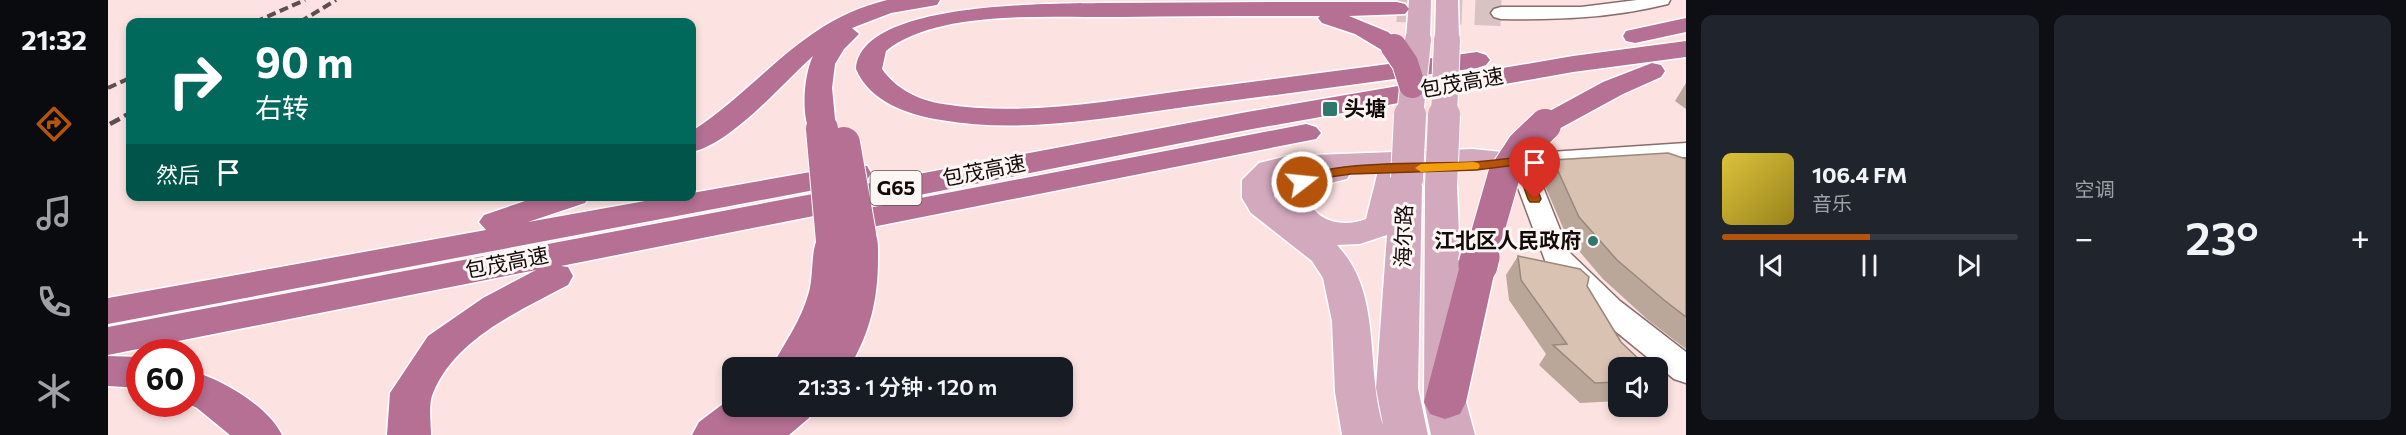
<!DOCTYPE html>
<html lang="zh">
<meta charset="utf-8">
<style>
:root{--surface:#171b24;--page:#20242c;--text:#f1f3f6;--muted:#9ea1a6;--line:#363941;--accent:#b45309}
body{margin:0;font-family:Commissioner,"Noto Sans SC",sans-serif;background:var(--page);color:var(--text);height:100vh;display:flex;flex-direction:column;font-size:22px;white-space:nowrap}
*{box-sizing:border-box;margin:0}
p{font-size:20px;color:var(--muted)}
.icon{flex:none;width:33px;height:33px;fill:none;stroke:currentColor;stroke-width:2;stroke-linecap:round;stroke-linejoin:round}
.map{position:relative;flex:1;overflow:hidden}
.sheet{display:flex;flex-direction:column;gap:15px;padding:15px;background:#0d0f14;width:720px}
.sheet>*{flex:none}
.banner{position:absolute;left:18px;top:18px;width:570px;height:183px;border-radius:12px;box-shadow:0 3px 9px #0003;background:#00695c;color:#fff;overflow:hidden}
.controls{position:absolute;left:1500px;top:357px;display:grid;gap:12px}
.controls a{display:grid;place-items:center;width:60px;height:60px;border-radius:12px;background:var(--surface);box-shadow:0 3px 9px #0003;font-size:30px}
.speed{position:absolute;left:18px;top:339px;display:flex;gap:12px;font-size:30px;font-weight:700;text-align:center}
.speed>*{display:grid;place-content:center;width:78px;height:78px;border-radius:50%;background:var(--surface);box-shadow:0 3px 9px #0003;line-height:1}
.speed .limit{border:9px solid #d22;background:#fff;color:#111}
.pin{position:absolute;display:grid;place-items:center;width:51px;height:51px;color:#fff;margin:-62px -26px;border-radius:50% 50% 50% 0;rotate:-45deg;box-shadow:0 0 6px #0007}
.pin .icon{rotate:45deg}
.me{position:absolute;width:66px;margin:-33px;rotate:74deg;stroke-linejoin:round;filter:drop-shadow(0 0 4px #0008)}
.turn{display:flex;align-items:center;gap:21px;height:126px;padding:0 30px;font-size:27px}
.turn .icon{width:78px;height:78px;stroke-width:2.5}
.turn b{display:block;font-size:42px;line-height:51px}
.then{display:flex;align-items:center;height:57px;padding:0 30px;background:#0003;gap:12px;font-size:22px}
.big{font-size:45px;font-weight:600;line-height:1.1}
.sheet .tile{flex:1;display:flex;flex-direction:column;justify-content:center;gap:9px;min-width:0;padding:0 21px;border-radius:12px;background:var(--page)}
.song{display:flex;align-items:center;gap:18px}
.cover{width:72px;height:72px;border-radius:9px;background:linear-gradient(135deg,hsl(50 70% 55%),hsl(50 70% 35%))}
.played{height:6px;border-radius:3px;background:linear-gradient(90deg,var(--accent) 50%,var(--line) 50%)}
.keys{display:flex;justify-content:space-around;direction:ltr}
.heat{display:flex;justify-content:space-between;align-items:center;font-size:33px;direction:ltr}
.sheet .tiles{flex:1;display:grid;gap:15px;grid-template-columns:repeat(2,1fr)}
.trip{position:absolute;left:614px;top:357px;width:351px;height:60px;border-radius:12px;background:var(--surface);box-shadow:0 3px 9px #0003;font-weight:600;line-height:60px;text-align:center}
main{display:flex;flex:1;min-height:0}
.tabs{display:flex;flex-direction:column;width:108px;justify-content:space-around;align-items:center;background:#090b0e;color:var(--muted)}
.tabs .icon{width:42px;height:42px}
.tabs .current{color:var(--accent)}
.tabs b{font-size:27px;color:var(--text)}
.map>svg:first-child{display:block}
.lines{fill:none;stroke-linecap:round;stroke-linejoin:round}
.highway-tunnel{stroke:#d9c2c2;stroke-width:26;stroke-dasharray:26 13;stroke-linecap:butt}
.minor-casing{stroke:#886d6c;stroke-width:3}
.major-casing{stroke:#fff;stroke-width:3}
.highway-casing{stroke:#fff;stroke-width:3}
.minor{fill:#fff;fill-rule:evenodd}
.major{fill:#d3a9be;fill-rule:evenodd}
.highway{fill:#b57093;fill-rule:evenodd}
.rail-far1{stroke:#5d4f4e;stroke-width:4;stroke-dasharray:9 4.5;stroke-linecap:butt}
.rail{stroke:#5d4f4e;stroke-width:4.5;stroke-dasharray:11 6;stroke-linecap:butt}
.major-bridge-far1-casing{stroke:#fff;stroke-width:28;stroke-linecap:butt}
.major-bridge-casing{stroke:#fff;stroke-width:34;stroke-linecap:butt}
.highway-bridge-far2-casing{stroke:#fff;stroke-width:28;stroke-linecap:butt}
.highway-bridge-far1-casing{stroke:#fff;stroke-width:34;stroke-linecap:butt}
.highway-bridge-casing{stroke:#fff;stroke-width:42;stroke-linecap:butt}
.major-bridge-far1{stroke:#d3a9be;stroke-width:26}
.major-bridge{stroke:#d3a9be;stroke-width:32}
.highway-bridge-far2{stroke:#b57093;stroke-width:26}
.highway-bridge-far1{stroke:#b57093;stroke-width:32}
.highway-bridge{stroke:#b57093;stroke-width:39}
.wall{fill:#bba79a}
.building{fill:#dac2b3;stroke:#99887d;stroke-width:1.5}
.route{fill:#b45309;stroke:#753606;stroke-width:1.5}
.slow{fill:#f59e0b}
.poi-dot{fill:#30776e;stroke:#fcf6f5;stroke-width:2}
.labels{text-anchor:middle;stroke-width:6;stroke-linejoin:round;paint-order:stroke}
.shield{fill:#fcf6f5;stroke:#5a5150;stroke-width:1.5}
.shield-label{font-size:20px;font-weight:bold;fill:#140a0a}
.street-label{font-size:21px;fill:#140a0a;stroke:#fcf6f5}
.poi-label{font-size:21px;font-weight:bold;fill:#140a0a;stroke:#fcf6f5;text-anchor:start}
</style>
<main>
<nav class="tabs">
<b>21:32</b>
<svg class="icon current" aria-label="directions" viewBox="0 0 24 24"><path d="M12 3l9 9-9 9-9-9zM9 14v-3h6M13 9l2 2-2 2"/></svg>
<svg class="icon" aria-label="music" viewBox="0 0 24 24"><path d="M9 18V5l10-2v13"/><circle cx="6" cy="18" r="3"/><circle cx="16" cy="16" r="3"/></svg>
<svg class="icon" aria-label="phone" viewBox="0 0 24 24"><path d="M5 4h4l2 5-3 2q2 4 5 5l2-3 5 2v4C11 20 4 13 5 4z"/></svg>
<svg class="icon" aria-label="climate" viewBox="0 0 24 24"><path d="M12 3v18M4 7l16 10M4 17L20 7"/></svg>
</nav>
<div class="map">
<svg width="1578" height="435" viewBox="0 0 1578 435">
<rect width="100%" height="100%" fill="#fce3e2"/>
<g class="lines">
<path class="highway-tunnel" d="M 1289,9 L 1393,13"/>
<defs>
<g id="minor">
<path d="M 1529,0 L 1562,0 L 1560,4 C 1504,18 1450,20 1393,19 L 1386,17 L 1383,13 L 1386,9 L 1393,7 L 1473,7 Z"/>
<path d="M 1578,143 L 1578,157 L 1427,167 L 1461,252 L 1512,301 L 1578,352 L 1578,383 L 1566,379 L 1490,317 L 1438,263 L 1400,161 L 1403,156 L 1412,154 Z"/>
</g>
<g id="major">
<path d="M 1301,0 L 1323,0 L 1322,40 L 1319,45 L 1310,47 L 1301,45 L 1298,40 Z"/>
<path d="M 1328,0 L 1350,0 L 1351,40 L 1348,45 L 1339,47 L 1330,45 L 1327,40 Z"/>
<path d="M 1365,149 L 1423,155 L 1427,161 L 1423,167 L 1412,170 L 1365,167 L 1295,170 L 1298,177 L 1309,179 L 1314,186 L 1310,388 L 1320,435 L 1234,435 L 1227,392 L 1224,321 L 1215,278 L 1204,261 L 1143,213 L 1134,198 L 1134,180 L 1151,163 L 1179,156 ZM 1270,171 L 1258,219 C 1234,228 1206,222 1199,195 L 1214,185 L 1239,179 L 1243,172 ZM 1181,174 L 1188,174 L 1177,182 L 1167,194 L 1168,201 L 1166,196 L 1166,183 L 1173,177 ZM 1279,235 L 1268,388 L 1275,425 C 1257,366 1275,293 1229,245 L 1252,244 Z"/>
<path d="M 1333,177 L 1344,179 L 1349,186 L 1358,402 L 1367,435 L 1323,435 L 1316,402 L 1317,186 L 1322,179 Z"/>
</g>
<g id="highway">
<path d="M 779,0 L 832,0 L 829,5 L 783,13 L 744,28 L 751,34 L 736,49 L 727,64 L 724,88 L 728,129 L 724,135 L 714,138 L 704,135 C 692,118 696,74 705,56 C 675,83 623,144 584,152 L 584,131 C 655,85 692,21 779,0 Z"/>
<path d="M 1167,2 L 1289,2 L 1297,4 L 1301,9 L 1297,14 L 1241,16 L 1280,32 L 1298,47 L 1295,52 L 1286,54 L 1277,52 L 1247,34 L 1214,23 L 1210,18 L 1212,16 C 1146,16 1080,16 1015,17 C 949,18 830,8 778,51 L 774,69 C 788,89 810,100 835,104 C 915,117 1000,101 1080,90 C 1176,78 1273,65 1369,52 L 1378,55 L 1382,60 L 1378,65 L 1369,68 C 1272,81 1174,94 1077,107 C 997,118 913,134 833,120 C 800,115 762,102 748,69 C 752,0 946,4 997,3 C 1054,3 1111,2 1167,2 Z"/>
<path d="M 1578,18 L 1578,32 L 1527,43 L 1518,41 L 1515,36 L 1518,31 Z"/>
<path d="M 1578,41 L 1578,57 L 1465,72 L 1139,130 L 453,266 L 460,267 L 465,276 L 460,285 C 411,311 347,339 325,393 C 320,404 323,423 323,435 L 279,435 L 282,393 L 320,336 L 375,298 L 428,270 L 0,355 L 0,327 L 1139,112 L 1465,56 Z"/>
<path d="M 1544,63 L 1553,65 L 1557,71 L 1553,77 L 1515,94 L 1447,131 L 1437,134 L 1427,131 L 1423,125 L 1427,119 L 1495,82 Z"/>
<path d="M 1198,124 L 1208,127 L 1213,133 L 1208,139 L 764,227 C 771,237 770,247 770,259 C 770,299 762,333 741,368 L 663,368 C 677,342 693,321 701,292 C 706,274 702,249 712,233 L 724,230 L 736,233 L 724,229 L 719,222 L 724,215 Z"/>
<path d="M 748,164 L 759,166 L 763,173 L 759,180 L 0,324 L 0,298 L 378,230 L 371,222 L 376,215 L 432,196 L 482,196 L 477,203 L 420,222 L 565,196 L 584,196 L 584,193 Z"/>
<path d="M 1370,253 L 1382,257 L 1388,265 L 1358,402 L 1352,414 L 1337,419 L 1322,414 L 1316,402 L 1352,265 L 1358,257 Z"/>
<path d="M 0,356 L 32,357 L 32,388 L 0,386 Z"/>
<path d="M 82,370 C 114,380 159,405 174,435 L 122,435 L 89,408 L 81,404 Z"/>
<path d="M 624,397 L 624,406 L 707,406 L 701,418 L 681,435 L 584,435 L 591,422 Z"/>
</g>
</defs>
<use href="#minor" class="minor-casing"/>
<use href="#major" class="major-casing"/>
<use href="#highway" class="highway-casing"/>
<use href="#minor" class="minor"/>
<use href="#major" class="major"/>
<use href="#highway" class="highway"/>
<g class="rail-far1">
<path d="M 147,22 L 197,0"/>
<path d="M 192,22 L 228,0"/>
<path d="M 0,88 L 22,78"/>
<path d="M 16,116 L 22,113"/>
</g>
<path class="rail" d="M 2,124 L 19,115"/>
<defs>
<g id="major-bridge-far1">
<path d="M 1302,116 L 1310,40"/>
<path d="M 1336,116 L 1339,40"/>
</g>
<g id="major-bridge">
<path d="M 1299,178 L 1302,115"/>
<path d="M 1333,186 L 1336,115"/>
</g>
<path id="highway-bridge-far2" d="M 1286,47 L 1297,63 L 1304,85"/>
<g id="highway-bridge-far1">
<path d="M 714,129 L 724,241"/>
<path d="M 736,143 L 752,234"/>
<path d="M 1372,259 L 1396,175 L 1415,146 L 1437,125"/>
</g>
<path id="highway-bridge" d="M 1370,265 L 1372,257"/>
</defs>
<use href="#major-bridge-far1" class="major-bridge-far1-casing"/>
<use href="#major-bridge" class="major-bridge-casing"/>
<use href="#highway-bridge-far2" class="highway-bridge-far2-casing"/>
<use href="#highway-bridge-far1" class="highway-bridge-far1-casing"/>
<use href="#highway-bridge" class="highway-bridge-casing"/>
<use href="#major-bridge-far1" class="major-bridge-far1"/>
<use href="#major-bridge" class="major-bridge"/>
<use href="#highway-bridge-far2" class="highway-bridge-far2"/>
<use href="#highway-bridge-far1" class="highway-bridge-far1"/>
<use href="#highway-bridge" class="highway-bridge"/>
</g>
<g class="wall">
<path d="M 1578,83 L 1578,109 L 1567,101 Z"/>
<path d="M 1578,159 L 1578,349 L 1540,320 L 1495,279 L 1459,237 L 1434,179 L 1445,160 Z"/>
<path d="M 1410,256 L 1479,286 L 1510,368 L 1510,401 L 1472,403 L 1431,365 L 1438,354 L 1401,300 L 1398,275 Z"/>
</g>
<g class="building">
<path d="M 1560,153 L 1578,159 L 1578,317 L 1556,300 L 1509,260 L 1471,217 L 1445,160 Z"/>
<path d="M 1410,256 L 1472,269 L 1481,277 L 1479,286 L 1513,342 L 1540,368 L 1510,368 L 1510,382 L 1487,383 L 1445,345 L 1459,344 L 1413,280 Z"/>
</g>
<path class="route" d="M 1412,157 L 1419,161 L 1433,199 L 1431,202 L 1422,202 L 1420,199 L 1408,165 L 1368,170 L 1243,174 L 1215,178 L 1194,185 L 1188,182 C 1209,159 1331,164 1366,162 C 1382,161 1397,159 1412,157 Z"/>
<path class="slow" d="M 1366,162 L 1370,163 L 1372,166 L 1370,169 L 1313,172 L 1307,168 L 1313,164 Z"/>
<g class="poi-dot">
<rect x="1214" y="101" width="16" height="16" rx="3"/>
<circle cx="1485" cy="241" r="6"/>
</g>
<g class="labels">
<rect class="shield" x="762.5" y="171" width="51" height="34" rx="4.5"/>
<g class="shield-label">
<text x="788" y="195">G65</text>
</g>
<g class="street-label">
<text transform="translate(1354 83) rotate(-10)" y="7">包茂高速</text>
<text transform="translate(876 171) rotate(-11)" y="7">包茂高速</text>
<text transform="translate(1296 236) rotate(-88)" y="7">海尔路</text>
<text transform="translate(399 263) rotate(-11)" y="7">包茂高速</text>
</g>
<g class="poi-label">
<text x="1236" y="116">头塘</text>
<text x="1473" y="248" text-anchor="end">江北区人民政府</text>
</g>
</g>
</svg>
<div class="controls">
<a><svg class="icon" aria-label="sound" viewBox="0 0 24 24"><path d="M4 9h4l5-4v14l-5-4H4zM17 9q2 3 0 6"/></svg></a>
</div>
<div class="speed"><div class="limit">60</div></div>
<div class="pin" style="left:1427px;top:199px;background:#d93025"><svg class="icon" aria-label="arrive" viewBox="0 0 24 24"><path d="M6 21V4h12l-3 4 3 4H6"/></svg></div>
<svg class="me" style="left:1194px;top:182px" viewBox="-20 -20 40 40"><circle r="17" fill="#b45309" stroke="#fff" stroke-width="3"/><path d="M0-11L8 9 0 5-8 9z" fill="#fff"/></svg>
<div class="trip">21:33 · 1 分钟 · 120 m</div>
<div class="banner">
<div class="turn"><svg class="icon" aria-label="right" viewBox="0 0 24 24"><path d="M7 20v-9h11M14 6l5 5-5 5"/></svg><div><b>90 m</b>右转</div></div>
<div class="then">然后<svg class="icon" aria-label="arrive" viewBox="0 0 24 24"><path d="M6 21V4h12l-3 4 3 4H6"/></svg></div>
</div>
</div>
<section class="sheet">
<div class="tiles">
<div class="tile">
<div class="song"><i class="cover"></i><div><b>106.4 FM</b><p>音乐</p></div></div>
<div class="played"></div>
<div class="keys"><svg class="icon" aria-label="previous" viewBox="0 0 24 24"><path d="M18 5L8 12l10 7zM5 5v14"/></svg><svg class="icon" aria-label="pause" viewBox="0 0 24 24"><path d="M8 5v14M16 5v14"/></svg><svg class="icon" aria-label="next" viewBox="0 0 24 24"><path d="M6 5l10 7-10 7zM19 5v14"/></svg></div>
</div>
<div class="tile"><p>空调</p>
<div class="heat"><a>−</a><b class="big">23°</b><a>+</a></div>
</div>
</div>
</section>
</main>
